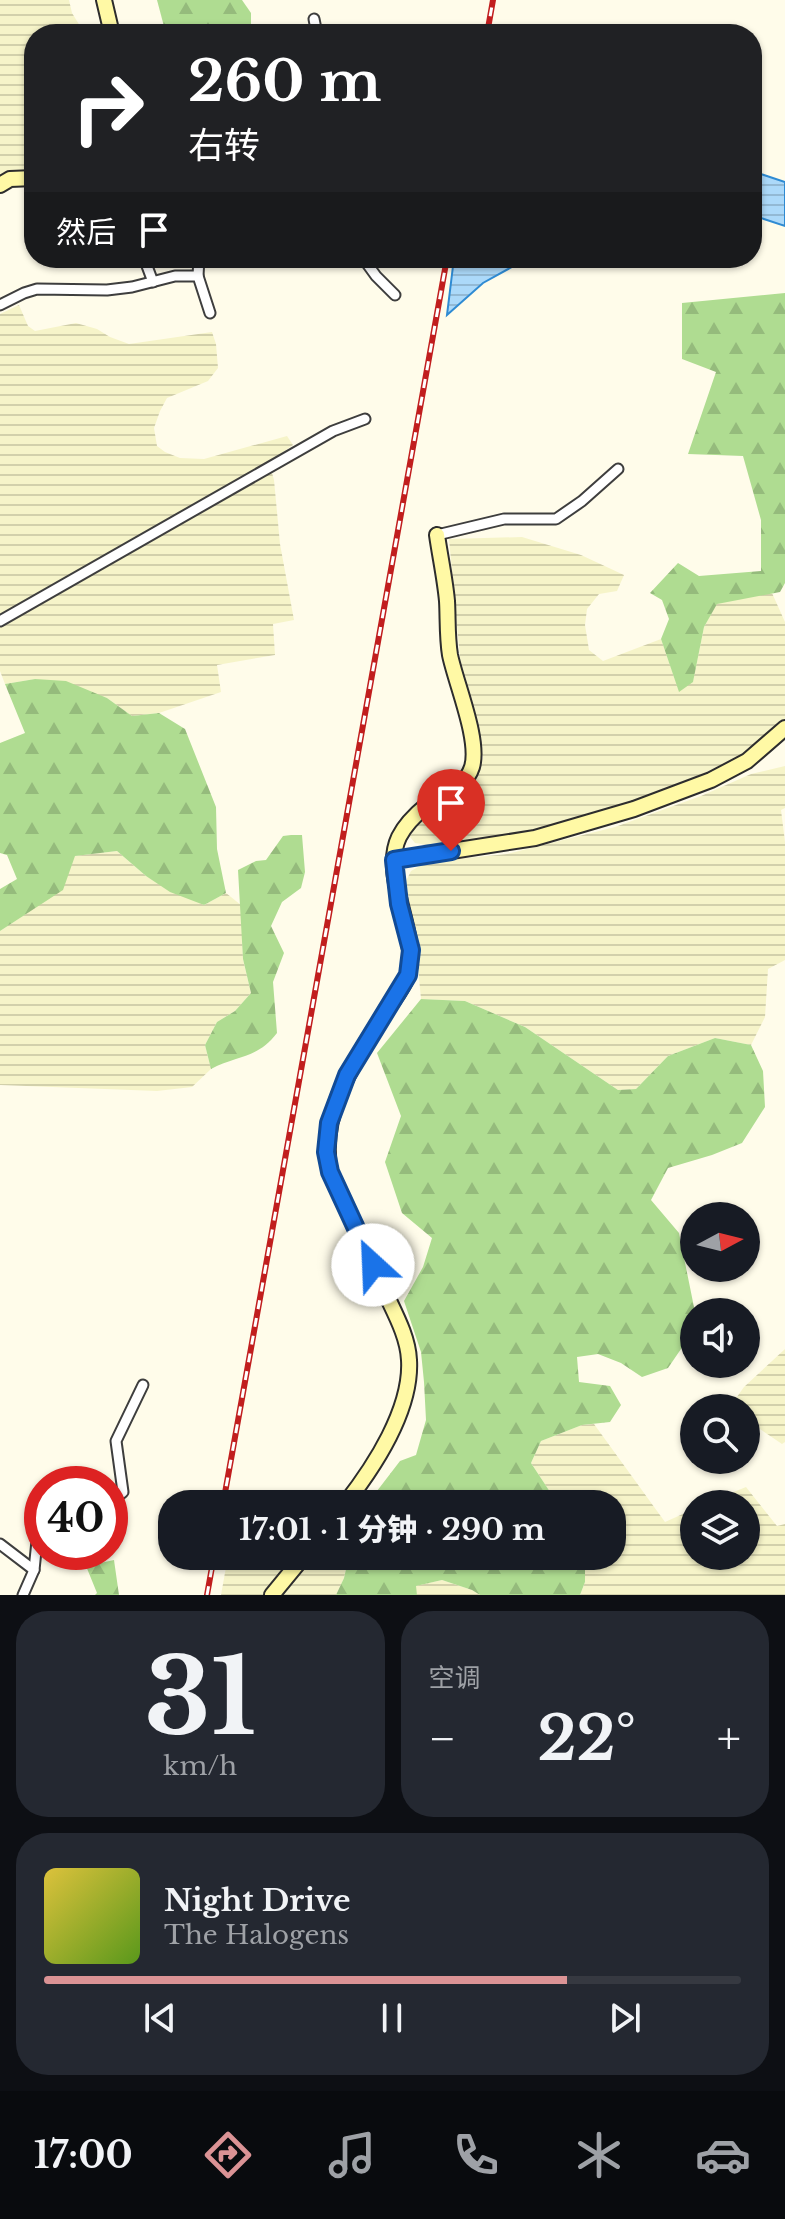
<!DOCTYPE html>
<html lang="zh">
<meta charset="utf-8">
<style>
:root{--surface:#171b24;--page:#242831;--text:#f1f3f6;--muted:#9ea1a6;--line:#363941;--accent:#db9395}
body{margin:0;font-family:"Libre Baskerville","Noto Sans SC",serif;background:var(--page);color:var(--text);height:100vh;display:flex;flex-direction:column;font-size:30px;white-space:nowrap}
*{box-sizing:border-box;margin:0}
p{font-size:26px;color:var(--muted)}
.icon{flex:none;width:44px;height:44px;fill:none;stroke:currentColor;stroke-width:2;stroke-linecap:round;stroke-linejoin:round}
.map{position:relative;height:1595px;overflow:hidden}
.details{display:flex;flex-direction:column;gap:16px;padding:16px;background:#0d0f14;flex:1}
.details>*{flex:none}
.top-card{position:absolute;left:24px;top:24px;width:738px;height:244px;border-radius:32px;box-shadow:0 2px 6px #0004;background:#202124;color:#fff;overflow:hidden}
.needle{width:52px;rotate:83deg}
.controls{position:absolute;left:680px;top:1202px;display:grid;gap:16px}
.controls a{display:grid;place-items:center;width:80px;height:80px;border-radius:50%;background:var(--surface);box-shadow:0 2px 6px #0004;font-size:40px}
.speed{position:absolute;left:24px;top:1466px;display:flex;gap:16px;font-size:40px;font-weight:700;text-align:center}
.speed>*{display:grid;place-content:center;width:104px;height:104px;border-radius:50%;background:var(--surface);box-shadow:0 2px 6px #0004;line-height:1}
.speed .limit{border:12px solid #d22;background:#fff;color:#111}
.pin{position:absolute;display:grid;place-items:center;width:68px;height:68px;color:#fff;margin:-82px -34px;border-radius:50% 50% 50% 0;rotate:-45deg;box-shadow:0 0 8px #0007}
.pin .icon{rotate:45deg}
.me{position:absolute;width:88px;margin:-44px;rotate:335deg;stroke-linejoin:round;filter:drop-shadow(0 0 6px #0008)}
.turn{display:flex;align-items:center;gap:28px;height:168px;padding:0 32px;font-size:36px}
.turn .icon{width:104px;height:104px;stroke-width:2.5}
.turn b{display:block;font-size:56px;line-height:68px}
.then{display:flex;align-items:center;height:76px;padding:0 32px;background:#0003;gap:16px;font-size:30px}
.big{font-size:60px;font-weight:800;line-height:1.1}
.details .widget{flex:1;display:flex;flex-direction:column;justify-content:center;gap:12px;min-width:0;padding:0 28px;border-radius:32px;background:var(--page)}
.details .dial{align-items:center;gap:0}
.dial b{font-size:104px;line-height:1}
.song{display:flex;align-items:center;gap:24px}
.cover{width:96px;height:96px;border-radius:12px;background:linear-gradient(135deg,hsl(50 70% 55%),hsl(90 70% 35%))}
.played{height:8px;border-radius:4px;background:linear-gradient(90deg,var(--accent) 75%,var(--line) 75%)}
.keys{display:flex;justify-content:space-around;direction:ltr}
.heat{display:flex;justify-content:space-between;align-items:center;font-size:44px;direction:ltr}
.details .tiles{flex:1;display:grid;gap:16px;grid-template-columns:1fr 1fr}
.widget:last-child{grid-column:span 2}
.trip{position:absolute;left:158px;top:1490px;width:468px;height:80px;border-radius:32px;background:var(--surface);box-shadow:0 2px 6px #0004;font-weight:800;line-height:80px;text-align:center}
.tab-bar{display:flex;height:128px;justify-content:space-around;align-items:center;background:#090b0e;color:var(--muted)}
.tab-bar .icon{width:56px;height:56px}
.tab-bar .selected{color:var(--accent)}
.tab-bar b{font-size:36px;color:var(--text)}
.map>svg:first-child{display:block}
.farmland{fill:url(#farmland-rules)}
.forest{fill:url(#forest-firs)}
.water{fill:url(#water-rules);stroke:#2f8bd3;stroke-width:2}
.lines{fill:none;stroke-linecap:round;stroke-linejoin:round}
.street-casing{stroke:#3e3e3e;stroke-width:13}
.secondary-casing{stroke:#2d2d2d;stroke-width:18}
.street{stroke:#fff;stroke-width:9}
.secondary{stroke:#fff9a5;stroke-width:14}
.rail-casing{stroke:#c11e1e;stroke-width:6}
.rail{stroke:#fff;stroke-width:3;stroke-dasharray:9;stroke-linecap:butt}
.route-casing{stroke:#114b97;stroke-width:20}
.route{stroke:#1a73e8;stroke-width:14}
</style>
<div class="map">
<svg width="785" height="1595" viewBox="0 0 785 1595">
<defs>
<pattern id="farmland-rules" width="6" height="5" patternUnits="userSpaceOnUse" patternTransform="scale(2)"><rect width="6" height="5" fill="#f6f4c9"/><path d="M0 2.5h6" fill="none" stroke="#d2d0ab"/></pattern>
<pattern id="forest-firs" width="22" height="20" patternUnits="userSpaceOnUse" patternTransform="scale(2)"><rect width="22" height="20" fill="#afdc91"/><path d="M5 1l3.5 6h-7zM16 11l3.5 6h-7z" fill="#95bb7c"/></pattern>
<pattern id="water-rules" width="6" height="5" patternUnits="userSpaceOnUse" patternTransform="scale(2)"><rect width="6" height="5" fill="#acd9f9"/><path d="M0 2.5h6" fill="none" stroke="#93b9d4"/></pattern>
</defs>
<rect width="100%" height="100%" fill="#fffcea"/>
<g class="farmland">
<path d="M 0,0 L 69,0 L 72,13 L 85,34 L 34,34 L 34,170 L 22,170 L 0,177 Z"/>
<path d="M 19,305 L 28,326 L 35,331 L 76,323 L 97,329 L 110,337 L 129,344 L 212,332 L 216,344 L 218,368 L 208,381 L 167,398 L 160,411 L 154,428 L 157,446 L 165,452 L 180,458 L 204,459 L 287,436 L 293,445 L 269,462 L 274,480 L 280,544 L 294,620 L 273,624 L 275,655 L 217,665 L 221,692 L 159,713 L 132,716 L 107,698 L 35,679 L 5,684 L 0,671 L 0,314 Z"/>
<path d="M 522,537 L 581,555 L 624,575 L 617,591 L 599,594 L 587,609 L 585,625 L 589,650 L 603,661 L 661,639 L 679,691 L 693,681 L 704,627 L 717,603 L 772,593 L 785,622 L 785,719 L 739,757 L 652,797 L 536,831 L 482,841 L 434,846 L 415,843 L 410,837 L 411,829 L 473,781 L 483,758 L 461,669 L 449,539 Z"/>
<path d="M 785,766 L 785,808 L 781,810 L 785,842 L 785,960 L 768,969 L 765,1017 L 751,1045 L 715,1038 L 668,1056 L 636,1089 L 618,1090 L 525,1027 L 465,1001 L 421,999 L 416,946 L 406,881 L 411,871 L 427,862 L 507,854 L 615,827 L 701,796 L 751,774 Z"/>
<path d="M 117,851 L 146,876 L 204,905 L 226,893 L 241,905 L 243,959 L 251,993 L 235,1011 L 217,1022 L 205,1045 L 211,1069 L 192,1087 L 157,1091 L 0,1085 L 0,931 L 27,913 L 74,856 Z"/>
<path d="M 785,1349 L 785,1442 L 782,1444 L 751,1423 L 746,1416 L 746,1408 L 740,1408 L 734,1401 L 744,1387 Z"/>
<path d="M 594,1424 L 665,1522 L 694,1509 L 694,1556 L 746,1556 L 746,1504 L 704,1504 L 746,1487 L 777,1526 L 785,1524 L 785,1595 L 580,1595 L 585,1582 L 585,1556 L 612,1556 L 612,1504 L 558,1504 L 531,1463 L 541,1441 L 582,1425 Z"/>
<path d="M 228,1556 L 349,1556 L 344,1578 L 336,1595 L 221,1595 Z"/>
<path d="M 442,1580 L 472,1590 L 480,1595 L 417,1595 L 415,1586 Z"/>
</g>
<g class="forest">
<path d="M 157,0 L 242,0 L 251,13 L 251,24 L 230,34 L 166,34 Z"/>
<path d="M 785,293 L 785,583 L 780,592 L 717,604 L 704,627 L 693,682 L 679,692 L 661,639 L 669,619 L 662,600 L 650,593 L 678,563 L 699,576 L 761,571 L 761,520 L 743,456 L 688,454 L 716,372 L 682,359 L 682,303 Z"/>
<path d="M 35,679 L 66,681 L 107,698 L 132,716 L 159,713 L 185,729 L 216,807 L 217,849 L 226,893 L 204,905 L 170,892 L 146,876 L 117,851 L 75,856 L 63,890 L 0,931 L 0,889 L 17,879 L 7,855 L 0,853 L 0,743 L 25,733 L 5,684 Z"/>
<path d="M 291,835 L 302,835 L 305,872 L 301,888 L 282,902 L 271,926 L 284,953 L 273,982 L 277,1033 C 257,1059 238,1055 211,1069 L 205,1045 L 217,1022 L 235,1011 L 251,993 L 243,959 L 238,870 L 256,861 L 266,860 L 283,836 Z"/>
<path d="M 421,999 L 465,1001 L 525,1027 L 618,1090 L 636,1089 L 668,1056 L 715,1038 L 751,1045 L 763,1071 L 765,1107 L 742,1143 L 712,1155 L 668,1168 L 651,1200 L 679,1233 L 695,1312 L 694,1330 L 668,1368 L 642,1377 L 621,1363 L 598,1354 L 577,1357 L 579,1382 L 610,1386 L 621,1405 L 610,1422 L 582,1425 L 541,1441 L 531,1463 L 558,1504 L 367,1504 L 400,1461 L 416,1455 L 426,1420 L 424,1382 L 421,1352 L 404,1301 L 423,1267 L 432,1238 L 402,1213 L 385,1162 L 401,1116 L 377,1053 Z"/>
<path d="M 349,1556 L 585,1556 L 585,1582 L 580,1595 L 480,1595 L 472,1590 L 442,1580 L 416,1586 L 417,1595 L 336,1595 L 344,1578 Z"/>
<path d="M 114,1560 L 119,1595 L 95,1595 L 97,1593 L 86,1566 Z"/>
</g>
<g class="water">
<path d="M 752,171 L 785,182 L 785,226 L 752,215 Z"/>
<path d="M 454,258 L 528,258 L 483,283 L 447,315 Z"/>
</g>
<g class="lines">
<defs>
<g id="street">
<path d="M 314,19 L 317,34"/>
<path d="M 144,258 L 153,282"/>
<path d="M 363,258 L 376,276 L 395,295"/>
<path d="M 198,276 L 199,258"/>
<path d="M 0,305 L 24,293 L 37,289 L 107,290 L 132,287 L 175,276 L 198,276 L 210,313"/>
<path d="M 437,535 L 504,519 L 556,519 L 582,501 L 618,469"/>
<path d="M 0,621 L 333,431 L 365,419"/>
<path d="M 110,1503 L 123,1492 L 116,1441 L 143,1385"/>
<path d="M 0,1544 L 34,1570"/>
<path d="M 23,1595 L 34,1570 L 37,1541 L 42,1533"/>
</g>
<g id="secondary">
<path d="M 104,0 L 112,34"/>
<path d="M 0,185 L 10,179 L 34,178"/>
<path d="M 394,860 L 535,838 L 634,809 L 711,780 L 747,761 L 785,728"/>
<path d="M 345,1504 C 374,1467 412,1409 409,1360 C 408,1336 394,1312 384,1290 C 367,1251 348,1211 330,1172 C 318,1112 356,1060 386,1011 C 393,1000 404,987 408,974 C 420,933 380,877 399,837 C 405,825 416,814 427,805 C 443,793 465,789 472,767 C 480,740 456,684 450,655 C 447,637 448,618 447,601 C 445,579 440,556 437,535"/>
<path d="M 272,1595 L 304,1556"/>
</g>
</defs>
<use href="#street" class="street-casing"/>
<use href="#secondary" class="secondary-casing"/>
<use href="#street" class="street"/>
<use href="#secondary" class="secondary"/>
<defs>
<g id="rail">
<path d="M 487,34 L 493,0"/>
<path d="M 223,1504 L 447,258"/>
<path d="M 207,1595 L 214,1556"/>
</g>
</defs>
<use href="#rail" class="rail-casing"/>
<use href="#rail" class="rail"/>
</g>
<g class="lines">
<defs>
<path id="route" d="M 373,1265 L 330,1172 L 326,1152 L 329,1123 L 347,1075 L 408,975 L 411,950 L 399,904 L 394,860 L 451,851"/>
</defs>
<use href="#route" class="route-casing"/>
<use href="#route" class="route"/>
</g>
</svg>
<div class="controls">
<a><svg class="needle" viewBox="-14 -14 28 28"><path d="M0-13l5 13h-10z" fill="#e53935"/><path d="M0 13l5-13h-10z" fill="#9ea1a6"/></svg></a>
<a><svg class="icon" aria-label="sound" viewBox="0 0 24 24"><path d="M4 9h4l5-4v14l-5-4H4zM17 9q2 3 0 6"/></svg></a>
<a><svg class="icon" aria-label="search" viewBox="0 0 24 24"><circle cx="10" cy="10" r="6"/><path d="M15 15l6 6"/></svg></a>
<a><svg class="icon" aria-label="layers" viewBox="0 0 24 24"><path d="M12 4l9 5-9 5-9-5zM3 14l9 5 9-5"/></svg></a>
</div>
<div class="speed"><div class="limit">40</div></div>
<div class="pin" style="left:451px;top:851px;background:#d93025"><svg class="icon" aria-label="arrive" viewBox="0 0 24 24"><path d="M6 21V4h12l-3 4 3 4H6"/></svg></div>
<svg class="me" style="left:373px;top:1265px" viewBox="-20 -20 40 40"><circle r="19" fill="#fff"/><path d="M0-13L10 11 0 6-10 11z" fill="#1a73e8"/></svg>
<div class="trip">17:01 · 1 分钟 · 290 m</div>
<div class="top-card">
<div class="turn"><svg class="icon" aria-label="right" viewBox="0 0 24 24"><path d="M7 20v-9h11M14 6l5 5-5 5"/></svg><div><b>260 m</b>右转</div></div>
<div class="then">然后<svg class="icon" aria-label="arrive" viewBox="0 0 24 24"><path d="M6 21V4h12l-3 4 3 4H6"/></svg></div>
</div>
</div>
<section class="details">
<div class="tiles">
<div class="widget dial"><b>31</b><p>km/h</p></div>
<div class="widget"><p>空调</p>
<div class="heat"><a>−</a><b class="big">22°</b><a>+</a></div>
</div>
<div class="widget">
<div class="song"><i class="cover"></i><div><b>Night Drive</b><p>The Halogens</p></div></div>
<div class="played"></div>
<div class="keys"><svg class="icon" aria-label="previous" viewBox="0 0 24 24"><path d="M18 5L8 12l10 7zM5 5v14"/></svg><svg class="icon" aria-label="pause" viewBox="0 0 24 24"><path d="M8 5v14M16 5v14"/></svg><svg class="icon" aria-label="next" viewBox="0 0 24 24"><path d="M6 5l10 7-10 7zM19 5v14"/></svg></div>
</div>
</div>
</section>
<nav class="tab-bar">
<b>17:00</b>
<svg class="icon selected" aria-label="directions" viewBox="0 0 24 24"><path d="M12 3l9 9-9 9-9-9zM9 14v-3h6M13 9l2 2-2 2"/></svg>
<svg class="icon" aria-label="music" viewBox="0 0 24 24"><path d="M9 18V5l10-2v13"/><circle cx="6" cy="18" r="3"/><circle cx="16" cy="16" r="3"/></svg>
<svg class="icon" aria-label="phone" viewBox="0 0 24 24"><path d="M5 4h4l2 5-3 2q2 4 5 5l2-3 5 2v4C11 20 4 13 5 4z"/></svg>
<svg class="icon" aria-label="climate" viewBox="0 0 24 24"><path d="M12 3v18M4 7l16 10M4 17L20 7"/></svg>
<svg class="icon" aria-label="car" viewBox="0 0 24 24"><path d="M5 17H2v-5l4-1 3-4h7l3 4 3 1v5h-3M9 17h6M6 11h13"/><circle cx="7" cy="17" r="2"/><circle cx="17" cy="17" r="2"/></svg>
</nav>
